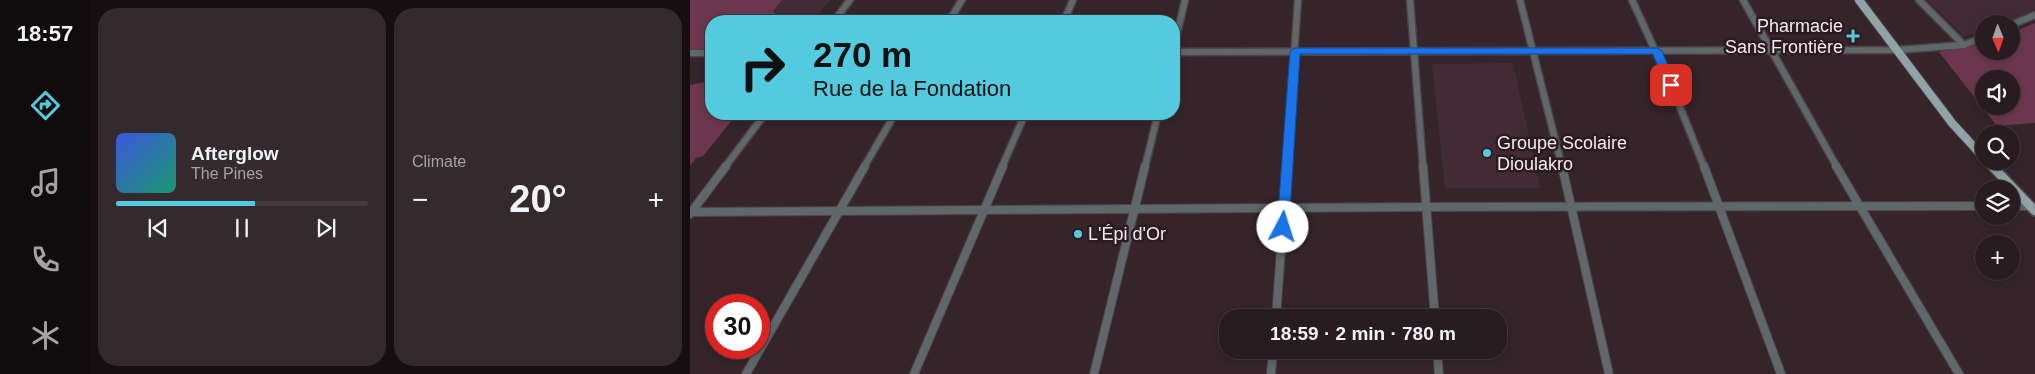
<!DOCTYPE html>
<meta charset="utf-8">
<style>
:root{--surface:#281c20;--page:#34292d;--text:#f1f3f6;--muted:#a5a1a5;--line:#443a3e;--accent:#54cade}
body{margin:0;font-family:Helvetica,sans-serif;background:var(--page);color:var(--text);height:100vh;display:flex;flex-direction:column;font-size:19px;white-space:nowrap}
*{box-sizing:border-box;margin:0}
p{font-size:16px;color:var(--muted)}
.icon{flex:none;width:28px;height:28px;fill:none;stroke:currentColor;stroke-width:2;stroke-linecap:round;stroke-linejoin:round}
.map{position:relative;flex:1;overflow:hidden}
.panel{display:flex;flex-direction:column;gap:8px;padding:8px;background:#160f12;width:600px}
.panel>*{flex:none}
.banner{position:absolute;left:15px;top:15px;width:475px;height:105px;border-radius:20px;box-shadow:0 2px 8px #0003,0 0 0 1px var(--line);background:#54cade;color:#111;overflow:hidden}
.needle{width:32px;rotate:178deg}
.controls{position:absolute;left:1285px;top:15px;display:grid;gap:10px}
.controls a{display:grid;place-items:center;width:45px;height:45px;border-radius:50%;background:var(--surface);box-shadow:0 2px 8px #0003,0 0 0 1px var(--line);font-size:25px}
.speed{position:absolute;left:15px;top:294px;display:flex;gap:10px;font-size:25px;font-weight:700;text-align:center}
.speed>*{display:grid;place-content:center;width:65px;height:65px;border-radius:50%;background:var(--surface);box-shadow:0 2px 8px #0003,0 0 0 1px var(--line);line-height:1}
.speed .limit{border:8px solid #d22;background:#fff;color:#111}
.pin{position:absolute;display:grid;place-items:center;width:42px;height:42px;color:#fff;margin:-21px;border-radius:10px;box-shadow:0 2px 8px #0006}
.me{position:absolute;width:55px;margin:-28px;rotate:5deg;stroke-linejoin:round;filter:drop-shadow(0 0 4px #0008)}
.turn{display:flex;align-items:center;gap:18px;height:105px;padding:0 25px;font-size:22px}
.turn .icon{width:65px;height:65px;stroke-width:2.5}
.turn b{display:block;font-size:35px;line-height:42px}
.big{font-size:38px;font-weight:600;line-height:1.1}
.panel .widget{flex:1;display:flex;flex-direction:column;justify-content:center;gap:8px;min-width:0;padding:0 18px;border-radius:20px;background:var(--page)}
.song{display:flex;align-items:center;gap:15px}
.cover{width:60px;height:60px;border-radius:8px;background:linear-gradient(135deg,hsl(230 70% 55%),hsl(160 70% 35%))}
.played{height:5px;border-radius:2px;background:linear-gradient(90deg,var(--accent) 55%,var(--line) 55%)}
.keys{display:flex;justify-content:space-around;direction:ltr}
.heat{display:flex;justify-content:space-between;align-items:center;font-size:28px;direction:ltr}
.panel .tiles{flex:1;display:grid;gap:8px;grid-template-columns:repeat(2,1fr)}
.trip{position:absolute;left:529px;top:309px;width:288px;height:50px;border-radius:20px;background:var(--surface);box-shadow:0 2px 8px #0003,0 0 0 1px var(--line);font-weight:600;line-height:50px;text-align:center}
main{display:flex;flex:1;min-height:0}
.tab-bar{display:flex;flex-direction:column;width:90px;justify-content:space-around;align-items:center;background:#100b0d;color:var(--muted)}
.tab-bar .icon{width:35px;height:35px}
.tab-bar .selected{color:var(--accent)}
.tab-bar b{font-size:22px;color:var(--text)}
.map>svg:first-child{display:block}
.built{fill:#432b35}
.green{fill:#6c374e;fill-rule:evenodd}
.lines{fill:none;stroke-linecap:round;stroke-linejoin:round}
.minor-far1-casing{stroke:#504146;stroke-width:9}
.minor-casing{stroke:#504146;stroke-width:10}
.major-far1-casing{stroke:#504146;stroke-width:10}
.major-casing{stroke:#504146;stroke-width:12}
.minor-far1{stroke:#5e6769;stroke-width:6}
.minor{stroke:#5e6769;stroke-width:8}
.major-far1{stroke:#90a4a8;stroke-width:8}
.major{stroke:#90a4a8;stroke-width:9}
.route{fill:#1a73e8;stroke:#114b97}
.poi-dot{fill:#54cade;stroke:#2b1b21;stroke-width:2}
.labels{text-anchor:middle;stroke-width:5;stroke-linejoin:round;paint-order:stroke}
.poi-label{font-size:18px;fill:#f6eaee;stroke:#2b1b21;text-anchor:start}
</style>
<main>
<nav class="tab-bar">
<b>18:57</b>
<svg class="icon selected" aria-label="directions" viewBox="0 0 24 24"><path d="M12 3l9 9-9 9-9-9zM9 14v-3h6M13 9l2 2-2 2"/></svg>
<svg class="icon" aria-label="music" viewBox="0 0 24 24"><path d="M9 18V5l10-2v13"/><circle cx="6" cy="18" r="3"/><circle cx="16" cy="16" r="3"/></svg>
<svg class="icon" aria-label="phone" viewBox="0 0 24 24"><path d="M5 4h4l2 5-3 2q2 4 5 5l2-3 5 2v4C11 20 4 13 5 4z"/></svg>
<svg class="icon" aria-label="climate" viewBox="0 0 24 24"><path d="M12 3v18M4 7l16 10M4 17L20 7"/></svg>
</nav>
<section class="panel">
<div class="tiles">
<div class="widget">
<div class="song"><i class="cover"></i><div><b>Afterglow</b><p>The Pines</p></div></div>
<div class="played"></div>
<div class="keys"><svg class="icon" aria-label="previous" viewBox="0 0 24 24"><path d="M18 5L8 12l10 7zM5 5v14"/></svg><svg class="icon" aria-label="pause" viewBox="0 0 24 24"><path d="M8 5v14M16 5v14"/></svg><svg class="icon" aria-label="next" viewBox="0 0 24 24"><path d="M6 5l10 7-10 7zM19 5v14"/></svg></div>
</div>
<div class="widget"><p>Climate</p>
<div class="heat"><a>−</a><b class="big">20°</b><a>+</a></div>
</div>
</div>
</section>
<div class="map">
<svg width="1345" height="374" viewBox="0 0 1345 374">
<rect width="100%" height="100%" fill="#35252b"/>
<g class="built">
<path d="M 92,0 L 140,0 L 123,21 L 84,21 L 87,16 L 83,11 Z"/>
<path d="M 1237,0 L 1345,0 L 1345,9 L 1313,24 L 1294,24 L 1294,31 L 1275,36 Z"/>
<path d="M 823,63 L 850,188 L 755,188 L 742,64 Z"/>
</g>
<g class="green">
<path d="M 0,0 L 92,0 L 83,11 L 87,16 L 84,21 L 21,21 L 21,49 L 0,49 Z"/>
<path d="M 1345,23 L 1345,123 L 1307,126 L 1249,52 L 1294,44 L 1294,51 L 1321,51 L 1321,33 ZM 1294,79 L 1321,79 L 1321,106 L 1294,106 Z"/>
<path d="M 21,81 L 21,114 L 47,114 L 13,156 L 6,158 L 0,166 L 0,85 Z"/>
</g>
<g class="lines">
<defs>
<g id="minor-far1">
<path d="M 720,0 L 733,167"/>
<path d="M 830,0 L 872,167"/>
<path d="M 942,0 L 984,92 L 1014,167"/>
<path d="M 1053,0 L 1147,167"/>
<path d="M 1229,0 L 1274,45"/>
<path d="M 144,21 L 160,0"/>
<path d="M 259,21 L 272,0"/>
<path d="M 374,21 L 383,0"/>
<path d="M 1321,25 L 1345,15"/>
<path d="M 484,47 L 495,0"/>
<path d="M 484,52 L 1206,50 L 1274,45 L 1294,37"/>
<path d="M 0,53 L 21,53"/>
<path d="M 35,167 L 75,114"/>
<path d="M 174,167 L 205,114"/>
<path d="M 312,167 L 335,114"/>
<path d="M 455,167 L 468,114"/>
<path d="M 596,167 L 608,0"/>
</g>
<g id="minor">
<path d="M 733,166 L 745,318"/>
<path d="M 872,166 L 919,374"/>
<path d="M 1014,166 L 1091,374"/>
<path d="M 1146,166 L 1269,374"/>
<path d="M 1321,206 L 1340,206"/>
<path d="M 0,212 L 736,207 L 1294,206"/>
<path d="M 0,214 L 36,166"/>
<path d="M 586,318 L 597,166"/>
<path d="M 747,350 L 749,374"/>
<path d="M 56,374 L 175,166"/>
<path d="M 224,374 L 313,166"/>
<path d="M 404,374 L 455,166"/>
<path d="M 581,374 L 583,350"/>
</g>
<g id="major-far1">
<path d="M 1169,0 L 1262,123 L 1294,158"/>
<path d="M 1297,161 L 1303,167"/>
</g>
<path id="major" d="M 1302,166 L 1345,211"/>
</defs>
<use href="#minor-far1" class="minor-far1-casing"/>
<use href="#minor" class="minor-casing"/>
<use href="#major-far1" class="major-far1-casing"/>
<use href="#major" class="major-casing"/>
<use href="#minor-far1" class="minor-far1"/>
<use href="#minor" class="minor"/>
<use href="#major-far1" class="major-far1"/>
<use href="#major" class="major"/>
</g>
<path class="route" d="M 605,48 L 967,48 L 972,51 L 986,85 L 981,89 L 977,88 L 963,54 L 610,54 L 599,227 L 597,230 L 589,230 L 587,227 L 600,51 Z"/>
<g class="poi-dot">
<path d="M1160.5 28.5h5v5h5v5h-5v5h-5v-5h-5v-5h5z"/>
<circle cx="797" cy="153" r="5"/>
<circle cx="388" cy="234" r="5"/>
</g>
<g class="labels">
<g class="poi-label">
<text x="1153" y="32" text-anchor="end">Pharmacie<tspan x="1153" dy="21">Sans Frontière</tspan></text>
<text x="807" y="149">Groupe Scolaire<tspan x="807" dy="21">Dioulakro</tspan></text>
<text x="398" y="240">L'Épi d'Or</text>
</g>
</g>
</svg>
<div class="controls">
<a><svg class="needle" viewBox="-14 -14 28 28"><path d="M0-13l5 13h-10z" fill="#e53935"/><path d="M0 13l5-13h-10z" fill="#a5a1a5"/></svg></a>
<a><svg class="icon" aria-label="sound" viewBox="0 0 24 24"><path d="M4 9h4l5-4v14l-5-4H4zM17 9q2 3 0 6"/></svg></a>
<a><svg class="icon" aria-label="search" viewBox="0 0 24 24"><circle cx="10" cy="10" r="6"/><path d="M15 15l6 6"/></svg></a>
<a><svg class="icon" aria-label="layers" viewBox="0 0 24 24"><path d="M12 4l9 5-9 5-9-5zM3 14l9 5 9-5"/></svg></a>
<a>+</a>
</div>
<div class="speed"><div class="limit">30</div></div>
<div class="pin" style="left:981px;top:85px;background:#d93025"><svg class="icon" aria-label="arrive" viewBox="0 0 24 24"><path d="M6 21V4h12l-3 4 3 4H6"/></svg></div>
<svg class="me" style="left:593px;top:227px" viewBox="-20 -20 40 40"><circle r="19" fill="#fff"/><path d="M0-13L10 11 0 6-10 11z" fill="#1a73e8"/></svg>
<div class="trip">18:59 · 2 min · 780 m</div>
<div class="banner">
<div class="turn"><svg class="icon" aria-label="right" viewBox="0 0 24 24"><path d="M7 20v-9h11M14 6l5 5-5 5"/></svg><div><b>270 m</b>Rue de la Fondation</div></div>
</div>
</div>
</main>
